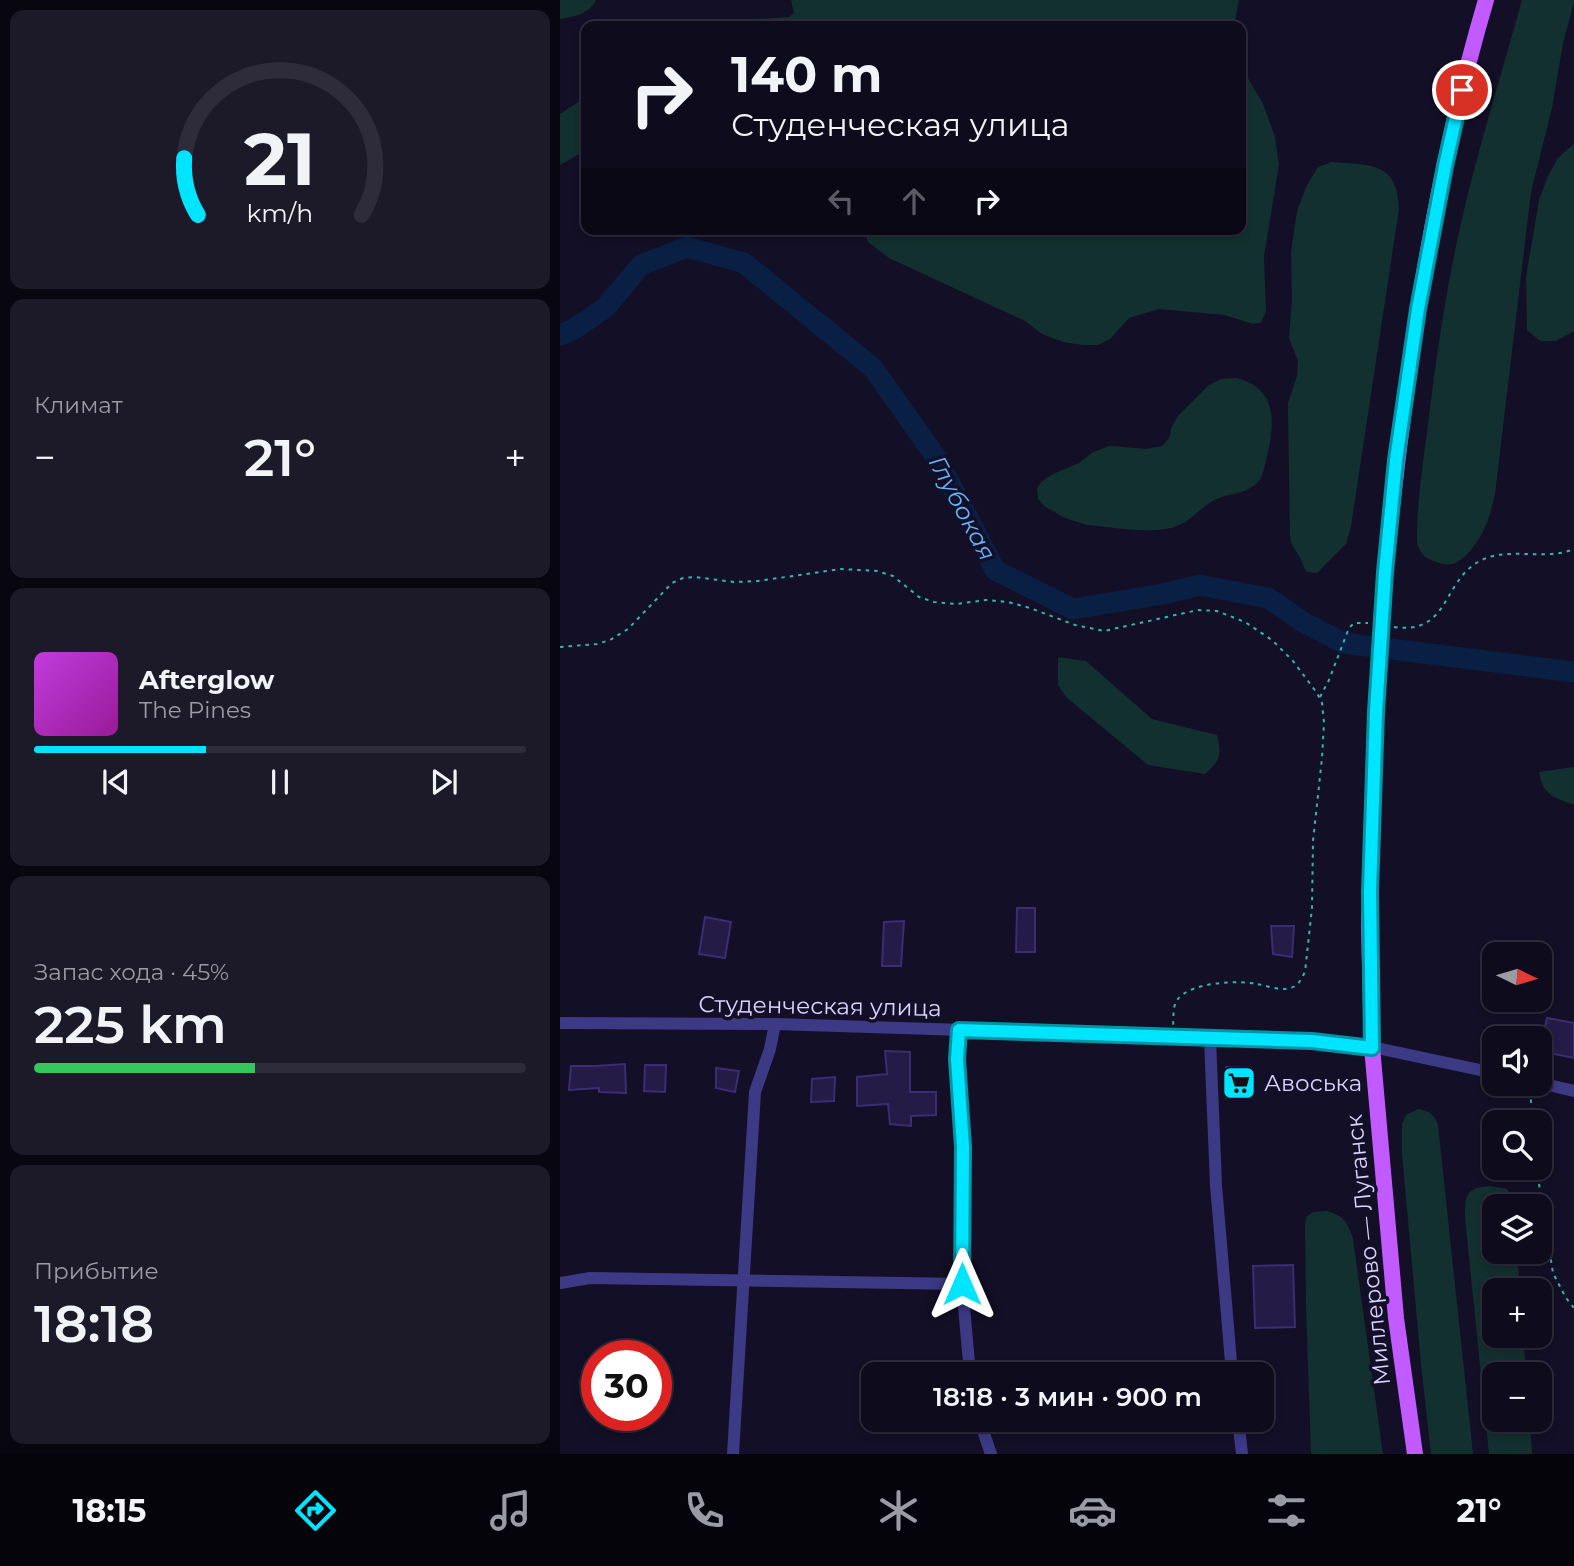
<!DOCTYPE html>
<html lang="ru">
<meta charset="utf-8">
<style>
:root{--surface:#0e0b1c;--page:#1c1929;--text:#f1f3f6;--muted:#9b9ba3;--line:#2e2b3b;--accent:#00e5ff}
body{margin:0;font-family:Montserrat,sans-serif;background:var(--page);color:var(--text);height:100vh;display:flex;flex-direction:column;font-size:26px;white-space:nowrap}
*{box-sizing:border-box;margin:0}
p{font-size:23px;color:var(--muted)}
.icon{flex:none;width:38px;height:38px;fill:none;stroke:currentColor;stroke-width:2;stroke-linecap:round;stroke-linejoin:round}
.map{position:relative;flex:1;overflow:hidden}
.details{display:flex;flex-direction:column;gap:10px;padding:10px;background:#08060f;width:560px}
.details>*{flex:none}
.guide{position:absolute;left:21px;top:21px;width:665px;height:214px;border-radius:14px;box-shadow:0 4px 10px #0003,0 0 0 2px var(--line);background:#0e0b1c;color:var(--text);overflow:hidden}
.needle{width:46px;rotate:95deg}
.fabs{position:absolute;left:922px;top:942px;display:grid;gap:14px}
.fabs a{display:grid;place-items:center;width:70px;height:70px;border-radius:14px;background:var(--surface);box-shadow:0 4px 10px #0003,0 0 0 2px var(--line);font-size:35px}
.speed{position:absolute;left:21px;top:1340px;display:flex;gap:14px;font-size:35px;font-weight:700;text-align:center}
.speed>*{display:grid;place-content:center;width:91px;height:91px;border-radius:50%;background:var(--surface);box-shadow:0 4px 10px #0003,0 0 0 2px var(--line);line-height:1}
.speed .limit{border:10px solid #d22;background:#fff;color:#111}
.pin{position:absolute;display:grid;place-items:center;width:60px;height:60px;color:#fff;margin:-30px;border:4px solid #fff;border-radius:50%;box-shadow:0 2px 7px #0007}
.me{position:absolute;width:77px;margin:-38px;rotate:0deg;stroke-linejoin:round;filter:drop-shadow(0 0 5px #0008)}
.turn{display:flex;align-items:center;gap:24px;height:147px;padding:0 35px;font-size:32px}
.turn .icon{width:91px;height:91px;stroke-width:2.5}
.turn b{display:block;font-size:49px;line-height:60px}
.lanes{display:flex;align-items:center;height:66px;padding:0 35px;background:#0003;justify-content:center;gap:35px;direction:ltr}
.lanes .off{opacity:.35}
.big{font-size:52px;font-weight:600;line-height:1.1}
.details .widget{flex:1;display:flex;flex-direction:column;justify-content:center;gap:10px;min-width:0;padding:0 24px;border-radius:14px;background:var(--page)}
.details .dial{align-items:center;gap:0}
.dial svg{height:182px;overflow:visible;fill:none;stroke:var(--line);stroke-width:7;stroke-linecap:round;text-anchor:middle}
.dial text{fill:var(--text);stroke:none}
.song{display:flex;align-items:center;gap:21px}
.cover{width:84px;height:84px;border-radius:10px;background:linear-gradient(135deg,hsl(290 70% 55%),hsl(300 70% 35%))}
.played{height:7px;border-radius:4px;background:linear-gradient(90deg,var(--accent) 35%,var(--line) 35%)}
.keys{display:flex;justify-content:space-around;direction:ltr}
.heat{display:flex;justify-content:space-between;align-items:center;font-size:38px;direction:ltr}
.charge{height:10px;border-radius:5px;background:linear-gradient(90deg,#34c759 45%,var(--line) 0)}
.trip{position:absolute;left:301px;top:1362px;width:413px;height:70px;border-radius:14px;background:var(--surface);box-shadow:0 4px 10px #0003,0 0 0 2px var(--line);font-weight:600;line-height:70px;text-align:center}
.tabs{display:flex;height:112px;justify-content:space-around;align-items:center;background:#06040b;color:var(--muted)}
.tabs .icon{width:49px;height:49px}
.tabs .active{color:var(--accent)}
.tabs b{font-size:32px;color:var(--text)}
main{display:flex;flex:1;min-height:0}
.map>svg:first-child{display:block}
.green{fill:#12302f}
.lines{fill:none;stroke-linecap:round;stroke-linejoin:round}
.river{stroke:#0a1f44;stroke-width:21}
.building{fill:#241b47;stroke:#3b2d73;stroke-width:2}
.path{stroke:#2fb8b0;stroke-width:2;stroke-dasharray:3.5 5;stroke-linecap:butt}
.minor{stroke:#3d3a85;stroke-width:12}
.major{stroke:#c25bff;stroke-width:16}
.major-bridge{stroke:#c25bff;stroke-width:16}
.route-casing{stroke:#0095a6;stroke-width:18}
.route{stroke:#00e5ff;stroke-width:12}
.labels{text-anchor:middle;stroke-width:7;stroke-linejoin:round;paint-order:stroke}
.street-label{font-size:23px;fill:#d9d4ff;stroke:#130f26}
.poi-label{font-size:23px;fill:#d9d4ff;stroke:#130f26;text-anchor:start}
.water-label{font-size:24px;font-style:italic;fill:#62b6ff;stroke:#130f26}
</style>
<main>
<section class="details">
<div class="widget dial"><svg viewBox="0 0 100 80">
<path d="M14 69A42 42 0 1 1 86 69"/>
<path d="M14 69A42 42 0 0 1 8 44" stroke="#00e5ff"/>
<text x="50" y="56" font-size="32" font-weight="700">21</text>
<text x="50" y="72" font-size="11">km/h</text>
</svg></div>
<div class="widget"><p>Климат</p>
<div class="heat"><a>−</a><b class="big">21°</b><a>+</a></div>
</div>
<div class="widget">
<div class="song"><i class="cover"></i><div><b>Afterglow</b><p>The Pines</p></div></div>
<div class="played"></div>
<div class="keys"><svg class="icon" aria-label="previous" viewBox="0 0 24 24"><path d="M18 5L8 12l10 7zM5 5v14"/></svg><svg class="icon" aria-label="pause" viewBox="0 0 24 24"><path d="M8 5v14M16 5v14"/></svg><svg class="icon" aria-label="next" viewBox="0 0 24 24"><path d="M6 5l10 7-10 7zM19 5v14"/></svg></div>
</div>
<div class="widget"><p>Запас хода · 45%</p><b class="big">225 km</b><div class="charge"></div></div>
<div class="widget"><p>Прибытие</p><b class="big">18:18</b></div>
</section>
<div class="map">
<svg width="1014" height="1454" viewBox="0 0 1014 1454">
<rect width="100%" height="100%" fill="#130f26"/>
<g class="green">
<path d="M 0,0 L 36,0 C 28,15 15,16 0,19 Z"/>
<path d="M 231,0 L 679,0 L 674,26 L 173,26 L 196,19 L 229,17 L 234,13 Z"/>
<path d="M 962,0 L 1014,0 L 1014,2 L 1003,43 L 992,108 L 971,192 L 935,494 C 931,511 927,529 916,543 C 910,552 902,561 892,564 C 887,565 881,564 877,562 C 860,558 856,547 857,531 C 858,496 863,460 868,425 C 878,340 891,257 913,174 C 928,116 946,58 962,0 Z"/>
<path d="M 681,66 L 703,104 L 715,137 L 719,165 L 704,256 L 706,311 L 701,323 L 693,324 L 664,315 L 599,309 L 569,318 L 550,339 L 538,345 L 523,345 L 503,342 L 482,334 L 465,321 L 329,258 L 308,242 L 304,229 L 681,229 Z"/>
<path d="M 26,97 L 26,150 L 0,165 L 0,114 Z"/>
<path d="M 1014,144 L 1014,331 L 996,341 L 980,341 L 967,330 L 966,277 L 979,200 L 988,176 L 998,158 Z"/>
<path d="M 772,162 C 811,165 838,162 839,209 L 791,526 L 786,544 L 757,573 L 747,572 C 743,567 743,562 739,556 C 734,548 731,545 730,535 L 728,411 L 728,403 L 737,376 L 738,361 L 729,338 L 732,299 L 731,252 L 737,211 L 747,185 L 758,167 Z"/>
<path d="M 676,378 C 719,388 715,425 706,460 C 704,468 703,479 696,484 C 684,495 665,493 651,502 C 640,509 630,521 617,526 C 594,535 551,527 527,525 L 505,518 L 484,506 L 478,499 L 477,489 L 481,482 L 493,474 L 519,463 L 533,452 L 550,446 L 586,449 L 602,446 L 609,438 L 612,426 L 618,416 L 649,385 L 661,379 Z"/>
<path d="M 498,657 L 526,661 L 592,719 L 657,735 C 662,755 660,761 645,774 L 588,765 L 506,697 L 498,685 Z"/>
<path d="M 1014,767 L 1014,805 C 994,797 983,796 979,772 Z"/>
<path d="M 858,1109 C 870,1111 874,1114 878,1125 L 913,1454 L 871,1454 L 861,1364 L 842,1154 L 842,1124 L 846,1115 Z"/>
<path d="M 930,1186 L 947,1189 L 952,1198 L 953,1206 L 934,1206 L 934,1251 L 957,1251 L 960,1290 L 934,1290 L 934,1335 L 963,1335 L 966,1374 L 934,1374 L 934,1419 L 970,1419 L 972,1454 L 929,1454 L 905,1218 C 905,1195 905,1188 930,1186 Z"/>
<path d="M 767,1211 C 785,1217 787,1221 793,1239 L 823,1454 L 751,1454 L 746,1306 L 745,1226 L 746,1217 L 753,1212 Z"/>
</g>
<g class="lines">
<path class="river" d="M 0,335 L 14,329 L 45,308 L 81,265 L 127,247 L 184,263 L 313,368 L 378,460 L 435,570 L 513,609 L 603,594 L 639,585 L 708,598 L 743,622 L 783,643 L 1014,672"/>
</g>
<g class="building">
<path d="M 457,908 L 475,908 L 475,952 L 456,952 Z"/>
<path d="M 145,917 L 171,922 L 165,958 L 139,954 Z"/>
<path d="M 344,921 L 341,966 L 322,966 L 324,922 Z"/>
<path d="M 711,926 L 734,926 L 732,957 L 713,954 Z"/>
<path d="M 987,1018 L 1014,1023 L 1014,1058 L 980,1051 Z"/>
<path d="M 325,1051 L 350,1052 L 350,1092 L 376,1092 L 376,1115 L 351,1116 L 351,1126 L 330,1124 L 328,1104 L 297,1106 L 297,1077 L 327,1074 Z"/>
<path d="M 65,1064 L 66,1093 L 39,1092 L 39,1088 L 9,1090 L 11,1066 L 35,1066 Z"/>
<path d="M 85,1065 L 106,1065 L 105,1092 L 84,1091 Z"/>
<path d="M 666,1067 L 691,1068 L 691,1098 L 666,1098 Z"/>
<path d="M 156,1068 L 179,1071 L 175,1092 L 156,1088 Z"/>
<path d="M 275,1077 L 274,1101 L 251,1102 L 252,1079 Z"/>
<path d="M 733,1265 L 735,1327 L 695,1328 L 693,1266 Z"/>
</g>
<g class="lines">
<g class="path">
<path d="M 834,627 C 889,635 882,583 918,562 C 946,545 983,562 1014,549"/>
<path d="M 0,647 L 37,644 L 50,640 L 68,629 L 112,583 L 123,578 L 135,577 L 174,582 L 198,581 L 281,569 L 317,571 L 333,576 L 359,597 L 374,602 L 396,604 L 426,600 L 448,602 L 470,608 L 515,625 L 544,631 L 638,610 L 657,611 L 685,622 L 712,640 L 733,661 L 757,693 L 762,703 L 764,723 L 762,758 L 753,841 L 752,908 L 745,972 C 742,977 740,983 735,986 C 724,993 709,986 697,984 C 678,980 631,982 618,999 C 612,1006 614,1017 613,1026"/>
<path d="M 760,697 L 769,680 L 789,628 L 794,623 L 808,623"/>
<path d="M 970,1091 L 973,1122"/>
<path d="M 977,1167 L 980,1192 L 993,1273 L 1006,1298 L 1014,1308"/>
<path d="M 421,1368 L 546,1373 L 562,1369 L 660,1371"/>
</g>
<g class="minor">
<path d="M 0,1023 L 215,1024 L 752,1041 L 812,1047 L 934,1073"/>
<path d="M 399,1030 L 397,1059 L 403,1147 L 402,1284 L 410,1374"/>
<path d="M 650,1039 L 656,1185 L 672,1374"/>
<path d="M 980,1083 L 1014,1091"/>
<path d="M 0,1283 L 30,1278 L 402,1284"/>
<path d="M 419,1419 L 431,1454"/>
<path d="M 678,1419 L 682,1454"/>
<path d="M 173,1454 L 195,1092 L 210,1049 L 215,1024"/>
</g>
<g class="major">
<path d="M 825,572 C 845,380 871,186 926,0"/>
<path d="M 816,712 L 809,926 L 812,1047 L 836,1318 L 855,1454"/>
</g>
<path class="major-bridge" d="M 816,712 L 825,572"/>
</g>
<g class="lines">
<defs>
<path id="route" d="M 402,1284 L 403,1147 L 397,1059 L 399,1030 L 752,1041 L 812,1048 L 810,891 L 816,712 L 825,572 L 836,460 L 858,309 L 885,166 L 902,90"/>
</defs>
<use href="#route" class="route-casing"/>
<use href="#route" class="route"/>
</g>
<defs>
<symbol id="supermarket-square" viewBox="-11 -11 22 22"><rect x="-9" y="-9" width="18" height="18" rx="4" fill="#00e5ff" stroke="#130f26"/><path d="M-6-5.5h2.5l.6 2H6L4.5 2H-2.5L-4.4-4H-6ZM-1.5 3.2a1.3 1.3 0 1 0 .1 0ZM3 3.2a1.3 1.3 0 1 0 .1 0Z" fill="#111"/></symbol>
</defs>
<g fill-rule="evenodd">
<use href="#supermarket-square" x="660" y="1064" width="38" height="38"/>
</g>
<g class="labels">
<g class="street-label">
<text transform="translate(260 1006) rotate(1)" y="8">Студенческая улица</text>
<text transform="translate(808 1250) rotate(-96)" y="8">Миллерово — Луганск</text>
</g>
<g class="poi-label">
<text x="704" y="1091">Авоська</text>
</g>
<g class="water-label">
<text transform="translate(402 508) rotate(62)" y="8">Глубокая</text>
</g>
</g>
</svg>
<div class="fabs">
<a><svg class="needle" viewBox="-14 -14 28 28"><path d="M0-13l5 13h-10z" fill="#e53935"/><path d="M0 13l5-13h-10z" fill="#9b9ba3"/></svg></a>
<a><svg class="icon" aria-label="sound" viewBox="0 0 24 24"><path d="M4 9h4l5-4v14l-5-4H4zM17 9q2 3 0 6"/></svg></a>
<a><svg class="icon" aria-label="search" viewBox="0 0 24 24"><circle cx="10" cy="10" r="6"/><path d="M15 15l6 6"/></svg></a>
<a><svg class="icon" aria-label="layers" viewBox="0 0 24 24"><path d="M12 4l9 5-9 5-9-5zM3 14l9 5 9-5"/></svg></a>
<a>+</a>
<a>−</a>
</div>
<div class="speed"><div class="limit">30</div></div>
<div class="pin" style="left:902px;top:90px;background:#d93025"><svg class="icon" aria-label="arrive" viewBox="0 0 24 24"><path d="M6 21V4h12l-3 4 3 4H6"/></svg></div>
<svg class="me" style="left:402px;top:1284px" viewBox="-20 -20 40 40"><path d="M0-17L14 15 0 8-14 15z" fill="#00e5ff" stroke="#fff" stroke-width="4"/></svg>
<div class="trip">18:18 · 3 мин · 900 m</div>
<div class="guide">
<div class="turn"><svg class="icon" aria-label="right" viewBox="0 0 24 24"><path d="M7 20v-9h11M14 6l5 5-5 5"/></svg><div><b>140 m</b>Студенческая улица</div></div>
<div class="lanes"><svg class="icon off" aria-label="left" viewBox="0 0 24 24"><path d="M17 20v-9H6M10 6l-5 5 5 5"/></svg><svg class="icon off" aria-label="ahead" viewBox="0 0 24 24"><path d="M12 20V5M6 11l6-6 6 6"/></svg><svg class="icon" aria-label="right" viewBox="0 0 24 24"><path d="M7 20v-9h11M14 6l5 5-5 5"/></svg></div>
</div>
</div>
</main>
<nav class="tabs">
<b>18:15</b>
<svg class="icon active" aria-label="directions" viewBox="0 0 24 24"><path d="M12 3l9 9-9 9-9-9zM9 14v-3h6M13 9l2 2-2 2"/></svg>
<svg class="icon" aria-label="music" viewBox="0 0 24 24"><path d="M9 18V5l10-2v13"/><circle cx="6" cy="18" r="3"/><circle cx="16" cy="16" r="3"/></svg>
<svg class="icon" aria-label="phone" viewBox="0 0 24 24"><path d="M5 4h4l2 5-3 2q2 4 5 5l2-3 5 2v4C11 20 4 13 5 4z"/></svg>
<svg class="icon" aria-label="climate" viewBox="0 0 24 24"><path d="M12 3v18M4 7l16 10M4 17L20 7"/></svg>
<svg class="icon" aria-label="car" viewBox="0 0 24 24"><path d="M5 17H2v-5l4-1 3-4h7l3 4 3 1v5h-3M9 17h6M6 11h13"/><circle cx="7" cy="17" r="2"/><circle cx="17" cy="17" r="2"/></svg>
<svg class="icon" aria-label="filters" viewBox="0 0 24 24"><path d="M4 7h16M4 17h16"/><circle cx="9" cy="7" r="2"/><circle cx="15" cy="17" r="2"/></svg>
<b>21°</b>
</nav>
